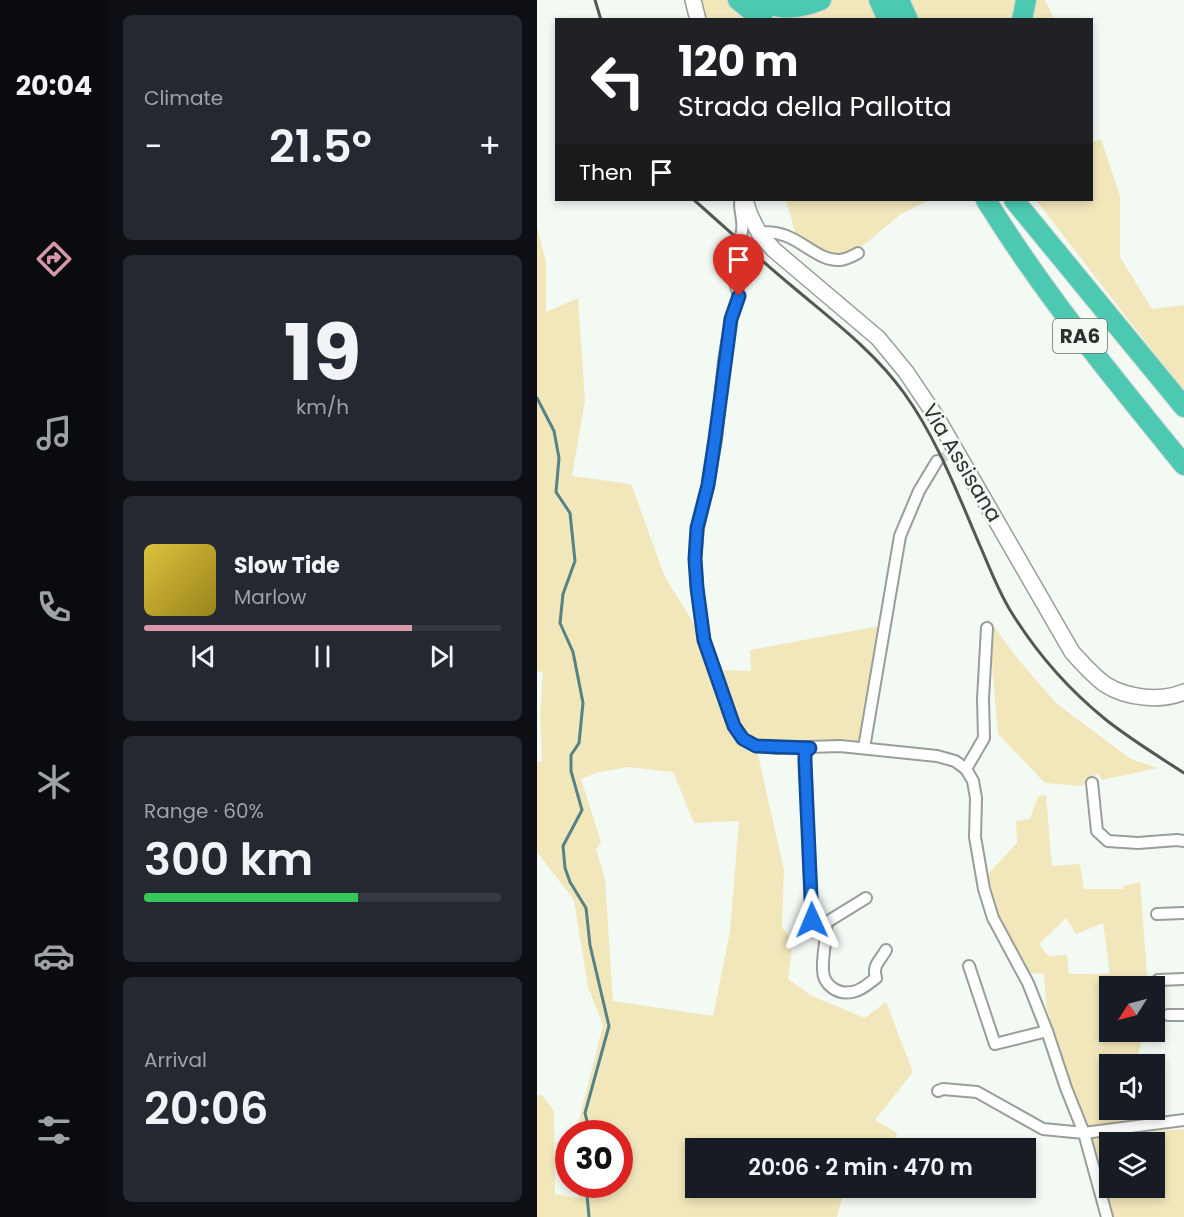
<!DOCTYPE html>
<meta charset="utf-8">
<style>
:root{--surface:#171b24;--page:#242831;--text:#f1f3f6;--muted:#9ea1a6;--line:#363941;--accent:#d898a9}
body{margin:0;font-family:Poppins,sans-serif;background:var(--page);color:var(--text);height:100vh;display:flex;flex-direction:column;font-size:22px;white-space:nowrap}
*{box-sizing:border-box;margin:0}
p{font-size:20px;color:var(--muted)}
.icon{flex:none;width:33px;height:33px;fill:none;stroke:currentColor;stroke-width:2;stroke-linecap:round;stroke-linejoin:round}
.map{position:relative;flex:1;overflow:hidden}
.panel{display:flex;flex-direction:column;gap:15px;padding:15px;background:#0d0f14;width:429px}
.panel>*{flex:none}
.guide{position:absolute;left:18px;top:18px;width:538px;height:183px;border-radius:0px;box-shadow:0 3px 9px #0003;background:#202124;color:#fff;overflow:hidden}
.needle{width:39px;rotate:234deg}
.tools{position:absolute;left:562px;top:976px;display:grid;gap:12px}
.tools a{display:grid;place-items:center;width:66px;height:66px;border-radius:0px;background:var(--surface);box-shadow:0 3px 9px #0003;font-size:30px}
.speed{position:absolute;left:18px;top:1120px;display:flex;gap:12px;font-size:30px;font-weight:700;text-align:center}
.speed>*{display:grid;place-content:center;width:78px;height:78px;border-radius:50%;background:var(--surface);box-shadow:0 3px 9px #0003;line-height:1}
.speed .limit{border:9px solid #d22;background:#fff;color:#111}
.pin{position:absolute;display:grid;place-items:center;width:51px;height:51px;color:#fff;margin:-62px -26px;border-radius:50% 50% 50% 0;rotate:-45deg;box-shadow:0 0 6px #0007}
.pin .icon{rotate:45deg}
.me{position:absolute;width:66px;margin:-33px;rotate:359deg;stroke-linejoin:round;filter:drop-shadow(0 0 4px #0008)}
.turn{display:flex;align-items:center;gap:21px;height:126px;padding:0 24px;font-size:27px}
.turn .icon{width:78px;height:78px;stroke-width:2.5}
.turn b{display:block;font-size:42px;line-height:51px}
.then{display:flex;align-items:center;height:57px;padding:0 24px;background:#0003;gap:12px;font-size:22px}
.big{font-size:45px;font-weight:600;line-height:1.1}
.panel .widget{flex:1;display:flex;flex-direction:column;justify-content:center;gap:9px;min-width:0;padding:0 21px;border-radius:9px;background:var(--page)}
.panel .dial{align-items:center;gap:0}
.dial b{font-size:78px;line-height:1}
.song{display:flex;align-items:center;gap:18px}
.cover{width:72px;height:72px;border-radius:9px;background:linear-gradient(135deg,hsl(50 70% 55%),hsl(50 70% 35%))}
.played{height:6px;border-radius:3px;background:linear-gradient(90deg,var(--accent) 75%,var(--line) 75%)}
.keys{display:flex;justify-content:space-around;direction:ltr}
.heat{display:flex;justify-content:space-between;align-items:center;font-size:33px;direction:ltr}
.charge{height:9px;border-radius:4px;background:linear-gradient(90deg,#34c759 60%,var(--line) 0)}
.trip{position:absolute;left:148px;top:1138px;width:351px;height:60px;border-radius:0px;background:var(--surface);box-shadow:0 3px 9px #0003;font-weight:600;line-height:60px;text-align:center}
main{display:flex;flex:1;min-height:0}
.tab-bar{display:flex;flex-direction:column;width:108px;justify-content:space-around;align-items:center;background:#090b0e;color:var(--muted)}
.tab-bar .icon{width:42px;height:42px}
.tab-bar .on{color:var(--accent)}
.tab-bar b{font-size:27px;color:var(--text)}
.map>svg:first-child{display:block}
.green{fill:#f2e7bb;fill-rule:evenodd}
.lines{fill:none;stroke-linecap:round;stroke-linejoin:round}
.stream{stroke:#548287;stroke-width:3}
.street-tunnel{stroke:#cbd2cc;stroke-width:10;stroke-dasharray:10 5;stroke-linecap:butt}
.street-casing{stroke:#989f99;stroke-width:14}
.secondary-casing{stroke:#989f99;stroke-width:18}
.highway-casing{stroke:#d5d6d5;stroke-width:22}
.street{stroke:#fff;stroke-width:10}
.secondary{stroke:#fff;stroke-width:15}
.highway{stroke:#4dc9b1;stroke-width:20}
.rail{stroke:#545854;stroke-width:3}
.route-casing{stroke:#114b97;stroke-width:15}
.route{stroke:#1a73e8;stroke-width:10}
.labels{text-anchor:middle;stroke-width:5;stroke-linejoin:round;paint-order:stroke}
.shield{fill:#f3faf4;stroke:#686d69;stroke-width:1.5}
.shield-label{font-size:20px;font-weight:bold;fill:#2d302d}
.street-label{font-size:21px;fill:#2d302d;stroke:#f3faf4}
</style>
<main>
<nav class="tab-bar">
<b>20:04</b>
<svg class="icon on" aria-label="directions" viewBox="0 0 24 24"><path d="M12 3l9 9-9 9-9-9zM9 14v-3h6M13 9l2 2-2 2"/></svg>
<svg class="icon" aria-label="music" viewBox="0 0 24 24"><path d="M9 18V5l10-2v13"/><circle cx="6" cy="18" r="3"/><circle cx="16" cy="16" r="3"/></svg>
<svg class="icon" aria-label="phone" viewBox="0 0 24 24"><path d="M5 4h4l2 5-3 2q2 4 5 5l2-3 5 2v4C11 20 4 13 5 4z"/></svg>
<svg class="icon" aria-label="climate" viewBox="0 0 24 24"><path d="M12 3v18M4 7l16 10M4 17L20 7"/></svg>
<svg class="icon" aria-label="car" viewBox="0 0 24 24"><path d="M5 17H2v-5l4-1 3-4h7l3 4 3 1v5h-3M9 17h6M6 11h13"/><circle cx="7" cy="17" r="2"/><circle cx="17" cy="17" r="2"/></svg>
<svg class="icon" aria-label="filters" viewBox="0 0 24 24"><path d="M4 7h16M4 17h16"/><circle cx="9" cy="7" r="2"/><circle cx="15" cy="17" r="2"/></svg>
</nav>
<section class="panel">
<div class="widget"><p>Climate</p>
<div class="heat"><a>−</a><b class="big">21.5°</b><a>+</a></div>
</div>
<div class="widget dial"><b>19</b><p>km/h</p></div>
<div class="widget">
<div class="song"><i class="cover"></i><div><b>Slow Tide</b><p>Marlow</p></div></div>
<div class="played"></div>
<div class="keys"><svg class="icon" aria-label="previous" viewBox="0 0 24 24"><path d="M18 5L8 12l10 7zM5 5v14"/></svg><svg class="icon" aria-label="pause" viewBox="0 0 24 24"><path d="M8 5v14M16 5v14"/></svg><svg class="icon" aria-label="next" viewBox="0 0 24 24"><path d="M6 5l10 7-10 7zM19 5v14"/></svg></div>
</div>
<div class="widget"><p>Range · 60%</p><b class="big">300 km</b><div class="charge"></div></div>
<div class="widget"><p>Arrival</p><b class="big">20:06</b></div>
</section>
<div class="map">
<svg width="647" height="1217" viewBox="0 0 647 1217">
<rect width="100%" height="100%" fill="#f3faf4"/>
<g class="green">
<path d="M 162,0 L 191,0 L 211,19 L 167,19 Z"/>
<path d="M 296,0 L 334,0 L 342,19 L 233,19 L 231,9 L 282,8 Z"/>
<path d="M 366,0 L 508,0 L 517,19 L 377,19 Z"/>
<path d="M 564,139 L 583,196 L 583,257 L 615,309 L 647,305 L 647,392 L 499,200 L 555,200 L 555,142 Z"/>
<path d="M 249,200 L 392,200 L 364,214 L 328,244 L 306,256 L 288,252 L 259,235 Z"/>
<path d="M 0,227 L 9,262 L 9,312 L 41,298 L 48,401 L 35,476 L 94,484 L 128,577 L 167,640 L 177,670 L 214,671 L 213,650 L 348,625 L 327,748 L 219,746 L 247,870 L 245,927 L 256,941 L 251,979 L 275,996 L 328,1018 L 349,1002 L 376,1072 L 338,1120 L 360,1133 L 356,1149 L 159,1149 L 159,1188 L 308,1188 L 300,1217 L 0,1217 L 0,1097 L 4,1094 L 17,1111 L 18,1194 L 42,1198 L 42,1185 L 82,1185 L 82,1134 L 41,1134 L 40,1128 L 66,1025 L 51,987 L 37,900 L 0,852 L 0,762 L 5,761 L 3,714 L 6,673 L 0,671 ZM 90,767 L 136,772 L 157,823 L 202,821 L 193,931 L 176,1016 L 76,1001 L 68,879 L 59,849 L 64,842 L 44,779 L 59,773 Z"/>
<path d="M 451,618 L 480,658 L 520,704 L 594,759 L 621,768 L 565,780 L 561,773 L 545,786 L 508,783 L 461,734 Z"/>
<path d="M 509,795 L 515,866 L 543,864 L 547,889 L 586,889 L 586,886 L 603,882 L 611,987 L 573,987 L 573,1032 L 607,1032 L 601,1054 L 601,1065 L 573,1065 L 573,1110 L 603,1110 L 603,1118 L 547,1127 L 509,1006 L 507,974 L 491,973 L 460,912 L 451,874 L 480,843 L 479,821 L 493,819 L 501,796 ZM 529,918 L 539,934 L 566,923 L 573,974 L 532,974 L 530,955 L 511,956 L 502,944 Z"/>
<path d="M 647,1129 L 647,1217 L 573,1217 L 554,1137 ZM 573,1143 L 618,1143 L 618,1188 L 573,1188 Z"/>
</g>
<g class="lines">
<g class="stream">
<path d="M 0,398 L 17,431 L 22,458 L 19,492 L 33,513 L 38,561 L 26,594 L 23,623 L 36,652 L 46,703 L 42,743 L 34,755 L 34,771 L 45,810 L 26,846 L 28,868 L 33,882 L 49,908 L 53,945 L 72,1026 L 48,1113 L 50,1121"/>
<path d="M 52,1217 L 50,1195 L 52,1185"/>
</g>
<path class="street-tunnel" d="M 400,461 L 409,456"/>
<defs>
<g id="street">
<path d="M 222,233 C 259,227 276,262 303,260 C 310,259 316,256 321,253"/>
<path d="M 204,236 C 208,223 203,216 203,203 L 207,200"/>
<path d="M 200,241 L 192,254 L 192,263 L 202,296 L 194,319 L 187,361 L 179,439 L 171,485 L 161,528 L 158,559 L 160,588 L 167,640 L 197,726 L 206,739 L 219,746 L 240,748 L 303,746 L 400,756 L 418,761 L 429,769 L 436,781 L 439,798 L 438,837 L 447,889 L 456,918 L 491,983 L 510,1031 L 529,1088 L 547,1133 L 570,1217"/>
<path d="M 273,748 L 268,753 L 268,762 L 275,920 L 277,925 L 282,927 L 329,898"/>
<path d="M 327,748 L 363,536 L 382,491 L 400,461"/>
<path d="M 429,769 L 447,738 L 446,699 L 450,628"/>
<path d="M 555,783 L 560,831 L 571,841 L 601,843 L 640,840 L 647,841"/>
<path d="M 620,914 L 647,913"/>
<path d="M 289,923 C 290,939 285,955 286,970 C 286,985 301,995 315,992 C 324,991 332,983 339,978 C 335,965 343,961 349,950"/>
<path d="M 432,966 L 458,1044 L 510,1031"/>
<path d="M 621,980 L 647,979"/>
<path d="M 631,1015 L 647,1015"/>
<path d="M 401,1091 L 406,1089 L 440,1092 L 506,1129 L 547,1133 L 647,1120"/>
</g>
<g id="secondary">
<path d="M 156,0 L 161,20"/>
<path d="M 208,200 L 213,215 L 222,233 L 237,250 L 341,338 L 369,372 L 400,418 L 535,652 C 546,664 556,676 569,685 C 590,698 624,702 647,692"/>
</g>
<g id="highway">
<path d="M 201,0 L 226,20"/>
<path d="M 222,0 C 243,11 262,9 284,0"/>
<path d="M 342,0 L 351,20"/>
<path d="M 362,0 L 371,20"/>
<path d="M 485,20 L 489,0"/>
<path d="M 449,200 C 507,294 577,379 647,465"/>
<path d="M 477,200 L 647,407"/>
</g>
</defs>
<use href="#street" class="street-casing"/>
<use href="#secondary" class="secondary-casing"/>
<use href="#highway" class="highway-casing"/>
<use href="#street" class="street"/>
<use href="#secondary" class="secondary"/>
<use href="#highway" class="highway"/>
<g class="rail">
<path d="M 58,0 L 64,20"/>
<path d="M 157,200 C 190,229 222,259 256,287 C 295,320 337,351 367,393 C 401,440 421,495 444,548 C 453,569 461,590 473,610 C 498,651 531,689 568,719 C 593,739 621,756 647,773"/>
</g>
</g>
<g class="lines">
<defs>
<path id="route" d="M 202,296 L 194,319 L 178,439 L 171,485 L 160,528 L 158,559 L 160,588 L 167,640 L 197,726 L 206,739 L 219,746 L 273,748 L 268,753 L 268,762 L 275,920"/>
</defs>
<use href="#route" class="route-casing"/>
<use href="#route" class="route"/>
</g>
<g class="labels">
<rect class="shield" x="516" y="319" width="54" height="34" rx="4.5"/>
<g class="shield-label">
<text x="543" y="343">RA6</text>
</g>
<g class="street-label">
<text transform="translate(425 463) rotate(59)" y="7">Via Assisana</text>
</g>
</g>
</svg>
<div class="tools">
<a><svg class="needle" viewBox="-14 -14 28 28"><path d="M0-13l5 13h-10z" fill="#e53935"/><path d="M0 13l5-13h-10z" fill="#9ea1a6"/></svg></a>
<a><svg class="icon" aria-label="sound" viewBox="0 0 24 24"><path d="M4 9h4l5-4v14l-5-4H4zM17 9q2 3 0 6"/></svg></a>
<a><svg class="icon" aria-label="layers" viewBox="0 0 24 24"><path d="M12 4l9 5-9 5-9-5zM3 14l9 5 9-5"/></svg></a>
</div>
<div class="speed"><div class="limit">30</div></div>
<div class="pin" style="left:202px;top:296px;background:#d93025"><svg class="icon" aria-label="arrive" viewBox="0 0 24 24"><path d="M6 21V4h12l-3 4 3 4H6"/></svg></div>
<svg class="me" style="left:275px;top:920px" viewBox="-20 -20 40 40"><path d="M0-17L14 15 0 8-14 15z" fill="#1a73e8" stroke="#fff" stroke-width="4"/></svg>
<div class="trip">20:06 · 2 min · 470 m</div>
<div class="guide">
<div class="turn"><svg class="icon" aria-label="left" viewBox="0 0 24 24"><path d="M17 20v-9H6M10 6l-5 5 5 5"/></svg><div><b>120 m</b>Strada della Pallotta</div></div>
<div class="then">Then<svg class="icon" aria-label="arrive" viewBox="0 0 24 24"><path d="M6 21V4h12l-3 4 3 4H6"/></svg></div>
</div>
</div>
</main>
